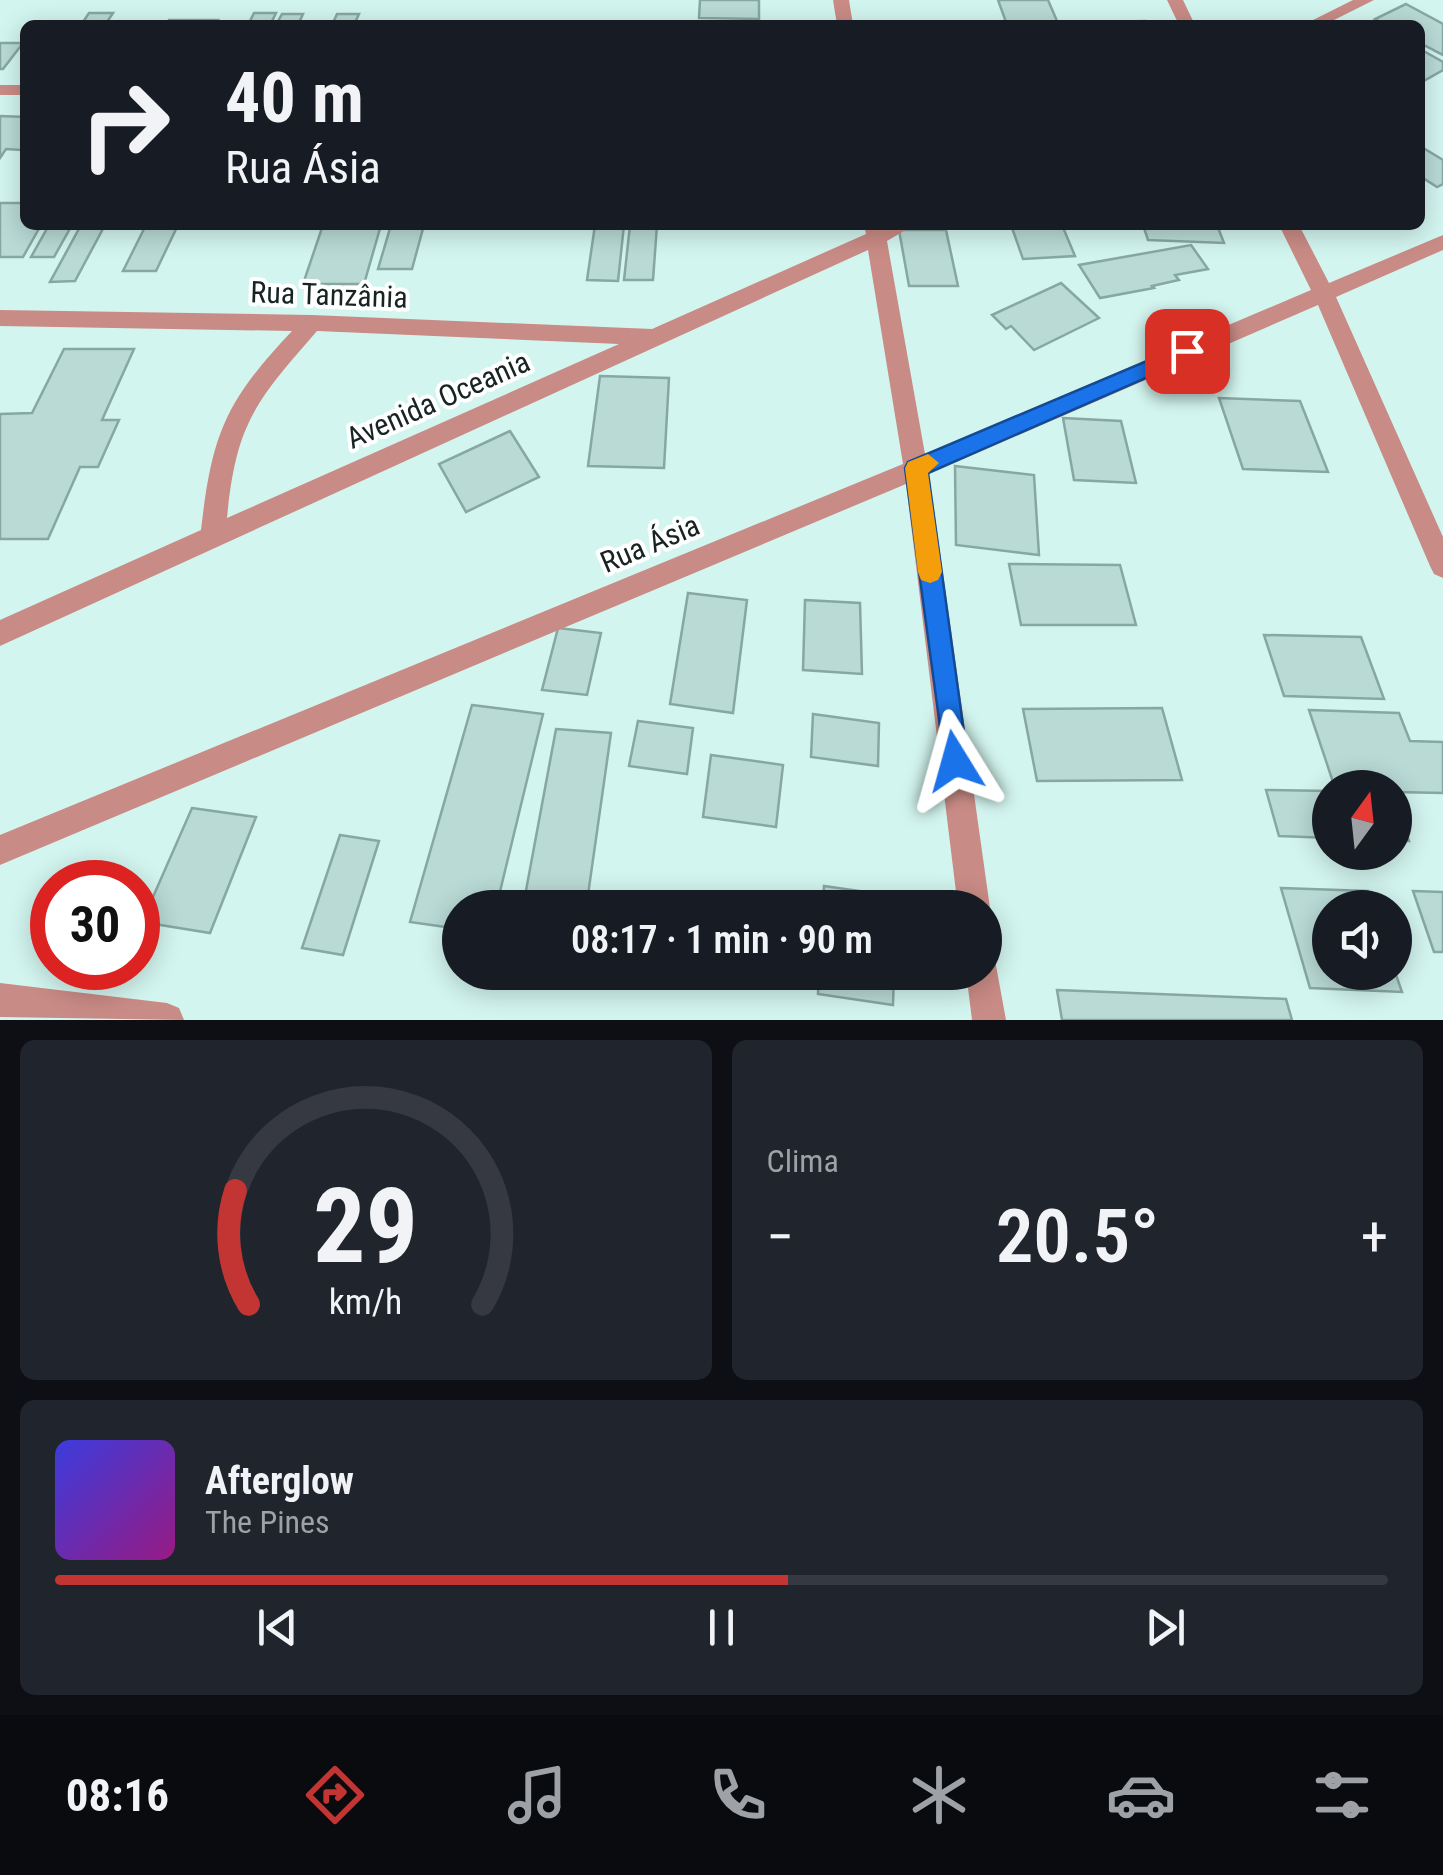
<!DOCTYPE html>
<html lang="pt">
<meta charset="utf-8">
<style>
:root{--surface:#171b24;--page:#20242c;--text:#f1f3f6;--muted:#9ea1a6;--line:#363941;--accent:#c33532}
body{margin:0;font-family:"Roboto Condensed",sans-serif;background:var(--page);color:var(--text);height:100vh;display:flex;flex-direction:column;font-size:38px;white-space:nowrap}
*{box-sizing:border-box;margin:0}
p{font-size:32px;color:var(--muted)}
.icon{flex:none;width:55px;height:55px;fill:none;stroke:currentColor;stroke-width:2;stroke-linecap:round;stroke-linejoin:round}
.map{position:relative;height:1020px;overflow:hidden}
.panel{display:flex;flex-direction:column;gap:20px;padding:20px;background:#0d0f14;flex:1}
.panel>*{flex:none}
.hud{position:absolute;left:20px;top:20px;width:1405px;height:210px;border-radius:15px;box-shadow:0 5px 25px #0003;background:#171b24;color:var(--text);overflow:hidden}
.needle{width:65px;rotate:15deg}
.buttons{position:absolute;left:1312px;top:770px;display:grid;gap:20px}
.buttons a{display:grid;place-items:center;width:100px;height:100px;border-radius:50%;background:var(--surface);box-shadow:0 5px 25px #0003;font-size:50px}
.speed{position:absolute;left:30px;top:860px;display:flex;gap:20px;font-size:50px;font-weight:700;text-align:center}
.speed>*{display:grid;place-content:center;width:130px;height:130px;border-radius:50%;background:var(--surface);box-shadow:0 5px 25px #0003;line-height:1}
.speed .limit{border:15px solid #d22;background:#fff;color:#111}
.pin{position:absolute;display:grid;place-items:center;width:85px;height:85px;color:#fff;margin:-42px;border-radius:20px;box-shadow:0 5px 15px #0006}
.me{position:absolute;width:110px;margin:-55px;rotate:352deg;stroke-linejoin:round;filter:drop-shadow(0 0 8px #0008)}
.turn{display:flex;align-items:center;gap:35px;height:210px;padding:0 40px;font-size:45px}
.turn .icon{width:130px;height:130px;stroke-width:2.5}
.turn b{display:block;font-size:70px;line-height:85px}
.big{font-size:75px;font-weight:600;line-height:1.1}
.panel .card{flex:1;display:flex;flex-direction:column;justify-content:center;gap:15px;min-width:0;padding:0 35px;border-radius:15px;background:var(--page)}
.panel .dial{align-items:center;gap:0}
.dial svg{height:260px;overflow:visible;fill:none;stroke:var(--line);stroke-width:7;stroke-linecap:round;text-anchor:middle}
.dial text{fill:var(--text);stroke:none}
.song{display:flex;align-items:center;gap:30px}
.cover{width:120px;height:120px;border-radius:15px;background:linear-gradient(135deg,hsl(240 70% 55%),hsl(310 70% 35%))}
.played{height:10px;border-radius:5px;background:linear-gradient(90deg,var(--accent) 55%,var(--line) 55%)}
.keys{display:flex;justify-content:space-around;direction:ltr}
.heat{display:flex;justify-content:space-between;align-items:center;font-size:55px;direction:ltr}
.panel .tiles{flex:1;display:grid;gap:20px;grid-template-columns:1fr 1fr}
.card:last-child{grid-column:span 2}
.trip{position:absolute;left:442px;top:890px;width:560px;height:100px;border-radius:50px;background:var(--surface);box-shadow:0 5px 25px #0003;font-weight:600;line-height:100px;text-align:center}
.menu{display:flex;height:160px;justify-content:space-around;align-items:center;background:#090b0e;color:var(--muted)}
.menu .icon{width:70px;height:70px}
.menu .active{color:var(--accent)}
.menu b{font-size:45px;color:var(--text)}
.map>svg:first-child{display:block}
.building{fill:#b9dad5;stroke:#87a7a2;stroke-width:2.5}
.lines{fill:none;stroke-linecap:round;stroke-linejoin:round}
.minor{fill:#c98b85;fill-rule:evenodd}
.route{fill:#1a73e8;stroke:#114b97;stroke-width:2.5}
.slow{fill:#f59e0b}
.labels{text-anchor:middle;stroke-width:8;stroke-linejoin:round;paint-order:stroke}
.street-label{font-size:30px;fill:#172422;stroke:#fff}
</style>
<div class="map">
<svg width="1443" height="1020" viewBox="0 0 1443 1020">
<rect width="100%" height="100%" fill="#d3f5ef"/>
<g class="building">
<path d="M 700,0 L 759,0 L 759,19 L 699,18 Z"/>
<path d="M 998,0 L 1048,0 L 1057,21 L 1006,22 Z"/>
<path d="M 1406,4 L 1443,24 L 1443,55 L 1420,43 L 1420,25 L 1386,25 L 1375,19 Z"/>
<path d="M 89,13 L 113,13 L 105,25 L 81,25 Z"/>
<path d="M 254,13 L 276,13 L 270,25 L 248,25 Z"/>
<path d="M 282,14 L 303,14 L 298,25 L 276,25 Z"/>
<path d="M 337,14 L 359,14 L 354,25 L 332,25 Z"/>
<path d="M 169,20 L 218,20 L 215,25 L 166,25 Z"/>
<path d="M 1146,21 L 1148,25 L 1088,25 L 1087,22 Z"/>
<path d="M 0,43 L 23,43 L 3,69 L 0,69 Z"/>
<path d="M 1420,49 L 1443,62 L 1443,70 L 1420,83 Z"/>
<path d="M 0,116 L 25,117 L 25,146 L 22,150 L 6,149 L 0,158 Z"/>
<path d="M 1420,146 L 1443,160 L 1443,184 L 1437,187 L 1420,176 Z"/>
<path d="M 0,203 L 25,203 L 25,225 L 41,225 L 23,257 L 0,257 Z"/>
<path d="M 49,225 L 72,225 L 54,257 L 31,257 Z"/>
<path d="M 81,225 L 105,225 L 75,281 L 50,282 Z"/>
<path d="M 146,225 L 178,225 L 156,271 L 123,271 Z"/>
<path d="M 323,225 L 381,225 L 364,284 L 303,284 Z"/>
<path d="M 391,225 L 424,225 L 412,269 L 378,269 Z"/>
<path d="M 595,225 L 624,225 L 618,281 L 587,280 Z"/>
<path d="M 630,225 L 657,225 L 653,280 L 624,280 Z"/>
<path d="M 1011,225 L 1062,225 L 1075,256 L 1023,259 Z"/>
<path d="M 1143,225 L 1217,225 L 1224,243 L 1148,240 Z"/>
<path d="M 899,230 L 946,230 L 958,286 L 909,286 Z"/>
<path d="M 1191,245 L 1208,269 L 1175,275 L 1179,280 L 1152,286 L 1154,288 L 1100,298 L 1079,265 Z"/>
<path d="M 1061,283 L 1099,318 L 1034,350 L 1011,326 L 1006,329 L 992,315 Z"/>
<path d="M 64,349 L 134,349 L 102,420 L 119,420 L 98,467 L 80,467 L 48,539 L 0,539 L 0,414 L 32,413 Z"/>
<path d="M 600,376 L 669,378 L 664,468 L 588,466 Z"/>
<path d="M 1219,398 L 1300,401 L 1328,472 L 1243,469 Z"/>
<path d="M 1063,418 L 1121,421 L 1136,483 L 1074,480 Z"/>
<path d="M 510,431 L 539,477 L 466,512 L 439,464 Z"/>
<path d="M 955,466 L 1034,475 L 1039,555 L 956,545 Z"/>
<path d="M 1009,564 L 1120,565 L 1136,625 L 1021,625 Z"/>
<path d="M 688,593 L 747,600 L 733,713 L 670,704 Z"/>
<path d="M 805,600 L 860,603 L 862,674 L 803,670 Z"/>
<path d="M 558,628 L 601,633 L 587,695 L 542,690 Z"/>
<path d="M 1264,635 L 1361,637 L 1384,699 L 1284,696 Z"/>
<path d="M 472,705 L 543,714 L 496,908 L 460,908 L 460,929 L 410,922 Z"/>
<path d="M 1162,708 L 1182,780 L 1037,781 L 1023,709 Z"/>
<path d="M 1309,710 L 1399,713 L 1410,741 L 1443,742 L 1443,793 L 1395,792 L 1395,788 L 1335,788 Z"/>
<path d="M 813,714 L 879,723 L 878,766 L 811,757 Z"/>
<path d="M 638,721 L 693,728 L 687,774 L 629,766 Z"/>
<path d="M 556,729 L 611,733 L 587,902 L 525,896 Z"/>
<path d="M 711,755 L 783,765 L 776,827 L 703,817 Z"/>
<path d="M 1266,790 L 1330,791 L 1330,838 L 1279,836 Z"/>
<path d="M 1395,803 L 1409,841 L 1395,841 Z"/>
<path d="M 192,808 L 256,817 L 210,933 L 142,922 Z"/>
<path d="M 340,835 L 379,841 L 343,955 L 302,948 Z"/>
<path d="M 824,886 L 895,896 L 895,908 L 823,908 Z"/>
<path d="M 1281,888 L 1368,891 L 1373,908 L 1330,908 L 1330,972 L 1395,972 L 1402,992 L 1310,988 Z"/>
<path d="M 1413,891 L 1443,892 L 1443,952 L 1434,952 Z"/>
<path d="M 819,972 L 894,972 L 893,1005 L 818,994 Z"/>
<path d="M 1057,990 L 1286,999 L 1292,1020 L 1062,1020 Z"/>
</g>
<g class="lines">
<g class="minor">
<path d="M 833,0 L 849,0 L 853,25 L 837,25 Z"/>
<path d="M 1167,0 L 1183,0 L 1195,25 L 1179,25 Z"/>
<path d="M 1353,0 L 1374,0 L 1324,25 L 1303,25 Z"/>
<rect x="0" y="85" width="25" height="10"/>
<path d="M 864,225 L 914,225 L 887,241 L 925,454 L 1311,290 L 1279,225 L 1299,225 L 1329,283 L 1443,235 L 1443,250 L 1336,297 L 1443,537 L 1443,578 L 1434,574 L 1430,566 L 1318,305 L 929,474 L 990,908 L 985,919 L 985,908 L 958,908 L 906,484 L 0,865 L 0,835 L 903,464 L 868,250 L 0,646 L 0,620 L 201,530 C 212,434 225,402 292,331 L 0,326 L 0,310 L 312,315 L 652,329 L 866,234 ZM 317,331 L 619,344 L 227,518 C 236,423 256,401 317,331 Z"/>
<path d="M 985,956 L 995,960 L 1006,1020 L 972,1020 L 966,972 L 985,972 Z"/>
<path d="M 0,983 L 167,1003 L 179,1008 L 184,1020 L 0,1017 Z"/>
</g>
</g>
<path class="route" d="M 1187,344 L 1194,346 L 1194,357 L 928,473 L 968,761 L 964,771 L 955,775 L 946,771 L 905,468 L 908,462 Z"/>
<path class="slow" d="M 928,454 L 939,463 L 928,473 L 942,572 L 938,580 L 930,583 L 921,580 L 918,572 L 905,468 L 908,462 Z"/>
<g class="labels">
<g class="street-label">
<text transform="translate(329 295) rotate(2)" y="10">Rua Tanzânia</text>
<text transform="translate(438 400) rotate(-24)" y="10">Avenida Oceania</text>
<text transform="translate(650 544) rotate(-23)" y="10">Rua Ásia</text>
</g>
</g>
</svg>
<div class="buttons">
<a><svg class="needle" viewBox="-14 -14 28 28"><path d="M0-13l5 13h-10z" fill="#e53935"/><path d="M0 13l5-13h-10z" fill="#9ea1a6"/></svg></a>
<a><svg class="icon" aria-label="sound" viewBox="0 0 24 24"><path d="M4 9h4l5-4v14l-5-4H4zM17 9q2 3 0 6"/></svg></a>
</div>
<div class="speed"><div class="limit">30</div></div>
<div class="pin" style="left:1187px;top:351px;background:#d93025"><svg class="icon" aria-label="arrive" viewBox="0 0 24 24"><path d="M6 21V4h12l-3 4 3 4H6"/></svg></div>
<svg class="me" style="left:955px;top:761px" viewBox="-20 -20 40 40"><path d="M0-17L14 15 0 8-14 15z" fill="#1a73e8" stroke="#fff" stroke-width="4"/></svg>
<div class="trip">08:17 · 1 min · 90 m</div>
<div class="hud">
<div class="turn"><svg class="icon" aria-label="right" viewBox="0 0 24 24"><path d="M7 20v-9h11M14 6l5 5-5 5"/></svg><div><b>40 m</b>Rua Ásia</div></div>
</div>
</div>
<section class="panel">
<div class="tiles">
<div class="card dial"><svg viewBox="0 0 100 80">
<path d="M14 69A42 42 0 1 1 86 69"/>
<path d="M14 69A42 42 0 0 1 10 34" stroke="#c33532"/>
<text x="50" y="56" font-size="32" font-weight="700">29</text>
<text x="50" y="72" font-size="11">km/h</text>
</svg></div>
<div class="card"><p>Clima</p>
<div class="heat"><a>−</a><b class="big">20.5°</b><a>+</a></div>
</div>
<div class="card">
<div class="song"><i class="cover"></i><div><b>Afterglow</b><p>The Pines</p></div></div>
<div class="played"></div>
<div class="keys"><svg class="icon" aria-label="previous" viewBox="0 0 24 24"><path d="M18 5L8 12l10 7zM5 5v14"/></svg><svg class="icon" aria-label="pause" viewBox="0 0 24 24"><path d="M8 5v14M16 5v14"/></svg><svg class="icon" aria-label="next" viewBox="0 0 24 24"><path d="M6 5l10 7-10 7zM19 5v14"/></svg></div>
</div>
</div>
</section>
<nav class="menu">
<b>08:16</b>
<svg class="icon active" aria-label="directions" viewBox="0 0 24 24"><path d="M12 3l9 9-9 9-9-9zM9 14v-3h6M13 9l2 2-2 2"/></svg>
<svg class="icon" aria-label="music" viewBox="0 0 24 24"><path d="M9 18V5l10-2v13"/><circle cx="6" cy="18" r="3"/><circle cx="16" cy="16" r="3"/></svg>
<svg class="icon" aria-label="phone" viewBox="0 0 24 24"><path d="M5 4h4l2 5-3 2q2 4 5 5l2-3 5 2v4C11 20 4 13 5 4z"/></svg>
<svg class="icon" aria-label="climate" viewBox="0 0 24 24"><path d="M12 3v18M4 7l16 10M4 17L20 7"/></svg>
<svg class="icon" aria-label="car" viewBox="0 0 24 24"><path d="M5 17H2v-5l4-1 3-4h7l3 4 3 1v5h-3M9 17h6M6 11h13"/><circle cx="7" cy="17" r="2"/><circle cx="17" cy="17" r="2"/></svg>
<svg class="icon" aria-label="filters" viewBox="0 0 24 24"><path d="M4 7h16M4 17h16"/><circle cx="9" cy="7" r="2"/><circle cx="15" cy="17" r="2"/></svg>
</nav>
